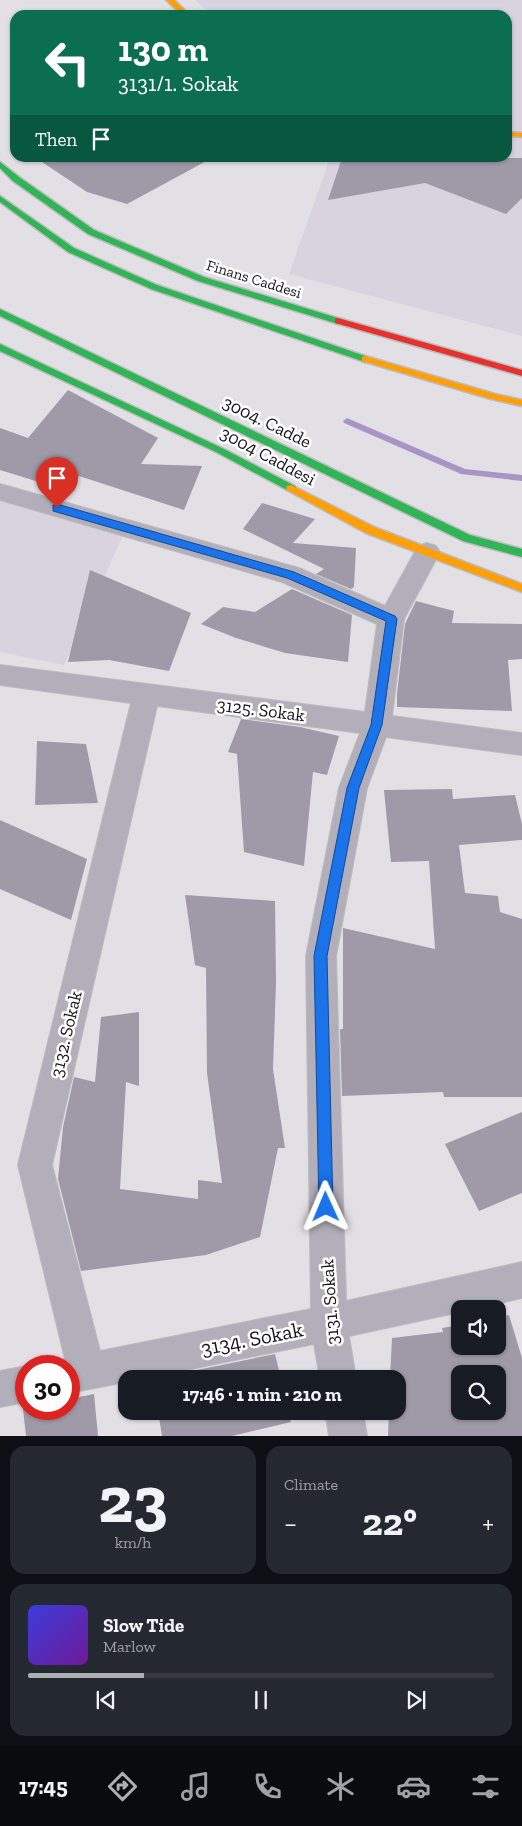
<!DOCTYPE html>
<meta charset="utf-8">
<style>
:root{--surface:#171b24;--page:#242831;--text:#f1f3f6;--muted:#9ea1a6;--line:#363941;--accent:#aeafb2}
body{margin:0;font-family:"Zilla Slab",serif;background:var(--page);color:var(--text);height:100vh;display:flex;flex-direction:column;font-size:19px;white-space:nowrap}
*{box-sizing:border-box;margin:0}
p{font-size:16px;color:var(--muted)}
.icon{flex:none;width:28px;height:28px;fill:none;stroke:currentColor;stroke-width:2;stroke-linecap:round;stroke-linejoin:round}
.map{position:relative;height:1436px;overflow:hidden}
.details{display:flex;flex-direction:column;gap:10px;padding:10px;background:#0d0f14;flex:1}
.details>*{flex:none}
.hud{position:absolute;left:10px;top:10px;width:502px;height:152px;border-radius:15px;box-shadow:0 1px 4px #0004;background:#0b6e4f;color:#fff;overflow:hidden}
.fabs{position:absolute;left:451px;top:1300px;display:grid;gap:10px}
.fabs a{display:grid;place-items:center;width:55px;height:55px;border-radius:10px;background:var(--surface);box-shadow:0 1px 4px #0004;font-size:25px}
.speed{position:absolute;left:15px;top:1355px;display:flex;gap:10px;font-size:25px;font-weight:700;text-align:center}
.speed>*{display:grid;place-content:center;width:65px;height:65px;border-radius:50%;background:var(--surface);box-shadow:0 1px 4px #0004;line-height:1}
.speed .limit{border:8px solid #d22;background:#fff;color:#111}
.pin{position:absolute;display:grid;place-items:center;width:42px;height:42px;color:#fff;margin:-51px -21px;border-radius:50% 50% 50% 0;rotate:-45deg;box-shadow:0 0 5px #0007}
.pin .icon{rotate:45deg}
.me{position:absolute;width:55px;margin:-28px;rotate:359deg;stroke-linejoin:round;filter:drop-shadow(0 0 4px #0008)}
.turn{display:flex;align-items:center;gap:18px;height:105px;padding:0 25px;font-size:22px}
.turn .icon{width:65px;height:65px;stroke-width:2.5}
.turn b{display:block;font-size:35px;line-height:42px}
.then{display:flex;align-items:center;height:48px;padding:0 25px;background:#0003;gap:10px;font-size:19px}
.big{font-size:38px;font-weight:800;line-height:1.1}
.details .tile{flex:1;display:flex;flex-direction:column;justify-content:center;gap:8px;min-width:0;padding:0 18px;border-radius:15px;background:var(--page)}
.details .dial{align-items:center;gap:0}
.dial b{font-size:65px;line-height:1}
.song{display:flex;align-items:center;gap:15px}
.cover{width:60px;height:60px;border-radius:8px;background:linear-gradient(135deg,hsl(240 70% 55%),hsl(280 70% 35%))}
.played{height:5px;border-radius:2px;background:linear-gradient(90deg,var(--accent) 25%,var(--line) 25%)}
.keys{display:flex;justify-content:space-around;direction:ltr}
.heat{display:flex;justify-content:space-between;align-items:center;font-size:28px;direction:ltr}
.details .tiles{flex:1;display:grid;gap:10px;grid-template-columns:1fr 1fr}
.tile:last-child{grid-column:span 2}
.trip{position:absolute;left:118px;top:1370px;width:288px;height:50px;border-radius:15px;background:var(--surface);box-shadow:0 1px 4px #0004;font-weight:800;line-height:50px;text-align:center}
.tabs{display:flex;height:80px;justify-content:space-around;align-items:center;background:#090b0e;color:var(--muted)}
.tabs .icon{width:35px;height:35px}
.tabs .selected{color:var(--accent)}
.tabs b{font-size:22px;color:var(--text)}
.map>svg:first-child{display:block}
.built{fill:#d8d3df}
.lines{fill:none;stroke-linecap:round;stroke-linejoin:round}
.stream{fill:#a994c6;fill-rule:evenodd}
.building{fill:#a09aa8;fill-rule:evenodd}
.street-casing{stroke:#bdbcbf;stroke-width:2}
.fast-casing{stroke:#bdbcbf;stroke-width:3}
.slow-casing{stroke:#bdbcbf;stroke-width:3}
.jam-casing{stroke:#bdbcbf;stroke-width:3}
.street{fill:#b3afba;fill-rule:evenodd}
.fast{fill:#30b455;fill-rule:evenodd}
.slow{fill:#ff9f0a;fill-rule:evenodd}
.jam{fill:#e5322d;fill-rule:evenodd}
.route{fill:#1a73e8;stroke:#114b97}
.labels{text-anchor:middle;stroke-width:5;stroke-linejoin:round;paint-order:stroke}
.far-street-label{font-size:15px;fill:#151418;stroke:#fff}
.street-label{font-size:18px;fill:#151418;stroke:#fff}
.near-street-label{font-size:21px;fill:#151418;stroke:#fff}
</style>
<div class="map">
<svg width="522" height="1436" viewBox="0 0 522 1436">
<rect width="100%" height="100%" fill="#e2e0e5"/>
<g class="built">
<path d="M 195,0 L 522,0 L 522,336 L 289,274 L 330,158 L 508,158 L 508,15 L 212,15 Z"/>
<path d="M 0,500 L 124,533 L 64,665 L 0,652 Z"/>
</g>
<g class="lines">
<path class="stream" d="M 347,418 L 465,469 L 522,475 L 522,481 L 461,474 L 344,423 L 343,421 Z"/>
</g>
<g class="building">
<path d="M 36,158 L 212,158 L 127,204 L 87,192 Z"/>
<path d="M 342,158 L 522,158 L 522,198 L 506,214 L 425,183 L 328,200 Z"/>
<path d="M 68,390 L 158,438 L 141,464 L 202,466 L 184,510 L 79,476 L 68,491 L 0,470 L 0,428 L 28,438 Z"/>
<path d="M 262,503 L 315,519 L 293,543 L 356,548 L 354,587 L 351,589 L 316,574 L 324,569 L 243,529 Z"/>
<path d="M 90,570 L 191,613 L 169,671 L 109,660 L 68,662 Z"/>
<path d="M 292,589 L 352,615 L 348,662 L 285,653 L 236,638 L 201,624 L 223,607 L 255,612 Z"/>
<path d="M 416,601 L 454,611 L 452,623 L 522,624 L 522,659 L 508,660 L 512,711 L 397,707 L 397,694 L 405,624 Z"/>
<path d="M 241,719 L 300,727 L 339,736 L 327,775 L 313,772 L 304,866 L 244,852 L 237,754 L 228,752 Z"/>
<path d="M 37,741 L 86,744 L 98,803 L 35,805 Z"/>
<path d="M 452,789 L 453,799 L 515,795 L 522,824 L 522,840 L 459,845 L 465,893 L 498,896 L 500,912 L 522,919 L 522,1097 L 444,1097 L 443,1092 L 342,1096 L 340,1029 L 343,1029 L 343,928 L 435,949 L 429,861 L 391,862 L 384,790 Z"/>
<path d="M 0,820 L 87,859 L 71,920 L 0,889 Z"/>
<path d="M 185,895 L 275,901 L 276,982 L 273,1069 L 285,1148 L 278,1148 L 260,1237 L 206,1255 L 81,1271 L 58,1179 L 63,1127 L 74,1077 L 95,1082 L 101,1017 L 139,1012 L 139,1086 L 126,1082 L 120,1189 L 198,1199 L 198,1180 L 222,1183 L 207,1073 L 206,968 L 195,965 Z"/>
<path d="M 522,1112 L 522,1193 L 479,1211 L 445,1144 Z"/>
<path d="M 509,1315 L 522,1358 L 522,1436 L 388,1436 L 389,1411 L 396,1411 L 396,1379 L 390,1379 L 392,1338 L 443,1332 L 442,1328 L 460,1325 L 460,1346 L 498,1346 L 498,1317 ZM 460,1374 L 498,1374 L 498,1411 L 460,1411 Z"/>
<path d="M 275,1354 L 281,1379 L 153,1379 Z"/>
<path d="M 94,1394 L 98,1436 L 26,1436 L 23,1409 L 69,1409 L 69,1399 Z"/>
<path d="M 158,1411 L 288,1411 L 291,1422 L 232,1436 L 162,1436 Z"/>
</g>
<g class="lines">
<defs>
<g id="street">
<path d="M 0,484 L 299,568 L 385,606 L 418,546 L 427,543 L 436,546 L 440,552 L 404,619 L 392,716 L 522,733 L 522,755 L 386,737 L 367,788 L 336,956 L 346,1301 L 522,1262 L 522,1298 L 473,1309 L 460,1309 L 460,1312 L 349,1336 L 356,1379 L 320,1379 L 314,1344 L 142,1379 L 126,1379 L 126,1382 L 69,1393 L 69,1366 L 55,1366 L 57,1362 L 65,1359 L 18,1165 L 131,703 L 0,685 L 0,665 L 365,712 L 377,624 L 282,582 L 0,500 ZM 157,706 L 360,733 L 339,788 L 306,956 L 311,1309 L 100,1351 L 52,1165 Z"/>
<path d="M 26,1366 L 26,1402 L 0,1407 L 0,1371 Z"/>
<path d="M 325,1411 L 363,1411 L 367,1436 L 329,1436 Z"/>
</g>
<g id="fast">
<path d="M 0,162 L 19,177 L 94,230 L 204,277 L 341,319 L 342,321 L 338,324 L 335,323 L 198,281 L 88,234 L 13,181 L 0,168 Z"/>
<path d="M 0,196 L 74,248 L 157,285 L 368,357 L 370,359 L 365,362 L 362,361 L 151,289 L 68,252 L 0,202 Z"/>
<path d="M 0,309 L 470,535 L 522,549 L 522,557 L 463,541 L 0,316 Z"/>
<path d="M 0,344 L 222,448 L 295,486 L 296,488 L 295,490 L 287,490 L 216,452 L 0,351 Z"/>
</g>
<g id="slow">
<path d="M 166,0 L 174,0 L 190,15 L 182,15 Z"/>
<path d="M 508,132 L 522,133 L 522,137 L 508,136 Z"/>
<path d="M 365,356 L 495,394 L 522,400 L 522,406 L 491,399 L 362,361 L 362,357 Z"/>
<path d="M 291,485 L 374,527 L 522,584 L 522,592 L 366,533 L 287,490 L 286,488 L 287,486 Z"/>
</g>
<path id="jam" d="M 338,318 L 522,370 L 522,376 L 335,323 L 335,319 Z"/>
</defs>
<use href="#street" class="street-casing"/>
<use href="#fast" class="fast-casing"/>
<use href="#slow" class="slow-casing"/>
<use href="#jam" class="jam-casing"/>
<use href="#street" class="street"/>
<use href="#fast" class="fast"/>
<use href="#slow" class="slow"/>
<use href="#jam" class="jam"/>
</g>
<path class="route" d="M 57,504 L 294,572 L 395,616 L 397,619 L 382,725 L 359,788 L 327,956 L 333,1207 L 331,1212 L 326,1214 L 321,1212 L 319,1207 L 314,956 L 347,788 L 371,725 L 386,621 L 287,578 L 53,511 L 53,505 Z"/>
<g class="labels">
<g class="far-street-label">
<text transform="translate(254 279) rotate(17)" y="5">Finans Caddesi</text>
</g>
<g class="street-label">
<text transform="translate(267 422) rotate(26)" y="6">3004. Cadde</text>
<text transform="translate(268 456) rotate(28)" y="6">3004 Caddesi</text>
<text transform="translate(261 710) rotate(7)" y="6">3125. Sokak</text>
<text transform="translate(66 1034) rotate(-77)" y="6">3132. Sokak</text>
<text transform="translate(330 1302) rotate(-94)" y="6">3131. Sokak</text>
</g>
<g class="near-street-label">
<text transform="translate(252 1339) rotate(-11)" y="7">3134. Sokak</text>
</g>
</g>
</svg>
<div class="fabs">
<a><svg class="icon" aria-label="sound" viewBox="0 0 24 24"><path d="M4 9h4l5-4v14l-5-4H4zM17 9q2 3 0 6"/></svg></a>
<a><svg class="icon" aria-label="search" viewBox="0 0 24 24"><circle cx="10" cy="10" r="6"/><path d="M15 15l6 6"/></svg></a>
</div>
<div class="speed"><div class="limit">30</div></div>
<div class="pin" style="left:57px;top:508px;background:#d93025"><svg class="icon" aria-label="arrive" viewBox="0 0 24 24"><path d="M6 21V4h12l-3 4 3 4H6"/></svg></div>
<svg class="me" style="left:326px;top:1207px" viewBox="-20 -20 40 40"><path d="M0-17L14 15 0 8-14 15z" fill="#1a73e8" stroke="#fff" stroke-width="4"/></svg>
<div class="trip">17:46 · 1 min · 210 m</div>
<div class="hud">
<div class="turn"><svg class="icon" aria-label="left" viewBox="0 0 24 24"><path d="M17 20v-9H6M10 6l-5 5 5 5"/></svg><div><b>130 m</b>3131/1. Sokak</div></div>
<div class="then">Then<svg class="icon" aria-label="arrive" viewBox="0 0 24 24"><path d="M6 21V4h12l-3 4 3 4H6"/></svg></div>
</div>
</div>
<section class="details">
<div class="tiles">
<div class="tile dial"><b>23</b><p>km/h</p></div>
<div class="tile"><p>Climate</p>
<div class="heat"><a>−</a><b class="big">22°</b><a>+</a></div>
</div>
<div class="tile">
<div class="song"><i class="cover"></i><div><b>Slow Tide</b><p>Marlow</p></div></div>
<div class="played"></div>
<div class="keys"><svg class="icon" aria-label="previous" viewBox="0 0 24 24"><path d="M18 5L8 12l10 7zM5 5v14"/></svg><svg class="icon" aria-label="pause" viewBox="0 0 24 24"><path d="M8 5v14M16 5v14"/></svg><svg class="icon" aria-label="next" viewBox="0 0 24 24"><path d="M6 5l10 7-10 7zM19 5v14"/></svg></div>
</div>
</div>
</section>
<nav class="tabs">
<b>17:45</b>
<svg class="icon selected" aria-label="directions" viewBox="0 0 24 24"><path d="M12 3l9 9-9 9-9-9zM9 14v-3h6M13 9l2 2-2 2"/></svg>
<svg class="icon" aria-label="music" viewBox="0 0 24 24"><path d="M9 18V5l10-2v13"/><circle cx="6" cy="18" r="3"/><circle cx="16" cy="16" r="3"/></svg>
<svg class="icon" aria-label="phone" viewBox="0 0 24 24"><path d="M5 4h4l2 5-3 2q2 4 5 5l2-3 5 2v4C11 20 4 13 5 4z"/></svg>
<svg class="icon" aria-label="climate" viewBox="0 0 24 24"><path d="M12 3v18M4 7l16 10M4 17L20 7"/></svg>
<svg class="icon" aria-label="car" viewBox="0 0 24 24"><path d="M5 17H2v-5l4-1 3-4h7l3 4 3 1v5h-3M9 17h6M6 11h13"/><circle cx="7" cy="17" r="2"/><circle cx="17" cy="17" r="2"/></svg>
<svg class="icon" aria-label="filters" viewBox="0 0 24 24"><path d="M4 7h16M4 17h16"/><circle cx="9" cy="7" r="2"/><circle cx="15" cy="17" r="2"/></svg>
</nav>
